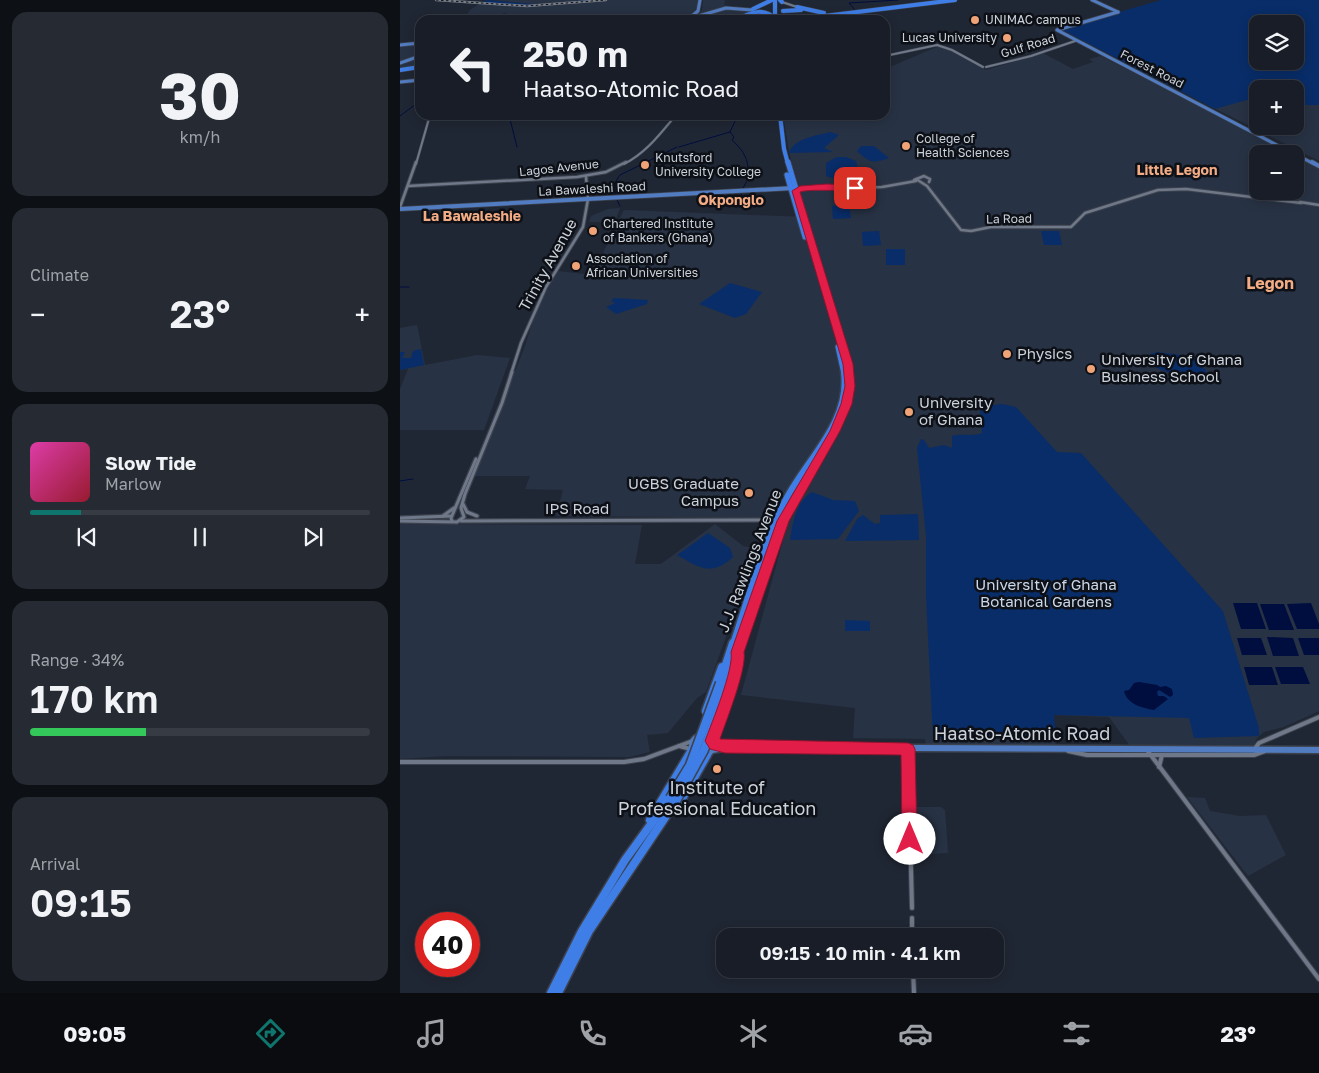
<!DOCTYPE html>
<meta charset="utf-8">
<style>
:root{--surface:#181d27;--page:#252a33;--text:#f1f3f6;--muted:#9fa2a7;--line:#363b44;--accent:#0f766e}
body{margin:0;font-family:"Golos Text",sans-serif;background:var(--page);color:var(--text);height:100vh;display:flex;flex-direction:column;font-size:19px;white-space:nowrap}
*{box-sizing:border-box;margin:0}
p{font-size:16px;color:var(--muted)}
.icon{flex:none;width:28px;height:28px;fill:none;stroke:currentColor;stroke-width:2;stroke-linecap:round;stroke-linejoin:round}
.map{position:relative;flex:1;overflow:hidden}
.drawer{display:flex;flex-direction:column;gap:12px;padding:12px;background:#0d1015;width:400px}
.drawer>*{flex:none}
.guide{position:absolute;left:15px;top:15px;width:475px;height:105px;border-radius:15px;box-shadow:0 2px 12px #0003,0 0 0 1px var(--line);background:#181d27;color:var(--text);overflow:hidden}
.buttons{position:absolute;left:849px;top:15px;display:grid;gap:10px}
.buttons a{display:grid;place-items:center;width:55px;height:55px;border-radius:10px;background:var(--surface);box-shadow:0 2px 12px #0003,0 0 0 1px var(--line);font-size:25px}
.speed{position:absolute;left:15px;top:912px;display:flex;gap:10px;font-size:25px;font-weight:700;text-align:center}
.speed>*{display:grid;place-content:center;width:65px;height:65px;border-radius:50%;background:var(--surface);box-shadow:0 2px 12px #0003,0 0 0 1px var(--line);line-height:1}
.speed .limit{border:8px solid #d22;background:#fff;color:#111}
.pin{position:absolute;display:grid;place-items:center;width:42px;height:42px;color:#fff;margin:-21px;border-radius:10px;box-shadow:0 2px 8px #0006}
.me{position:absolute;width:55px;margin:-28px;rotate:0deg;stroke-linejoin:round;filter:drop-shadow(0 0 4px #0008)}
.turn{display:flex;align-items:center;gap:18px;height:105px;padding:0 25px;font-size:22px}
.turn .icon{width:65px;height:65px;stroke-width:2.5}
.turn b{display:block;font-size:35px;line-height:42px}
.big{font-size:38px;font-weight:600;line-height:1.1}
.drawer .widget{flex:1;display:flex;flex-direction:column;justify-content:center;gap:8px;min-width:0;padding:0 18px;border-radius:15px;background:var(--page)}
.drawer .dial{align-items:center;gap:0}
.dial b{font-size:65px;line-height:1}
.song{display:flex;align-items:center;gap:15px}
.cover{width:60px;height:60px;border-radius:8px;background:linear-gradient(135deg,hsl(320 70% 55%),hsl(350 70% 35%))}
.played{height:5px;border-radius:2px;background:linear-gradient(90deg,var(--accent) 15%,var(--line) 15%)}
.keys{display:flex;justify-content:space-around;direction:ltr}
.heat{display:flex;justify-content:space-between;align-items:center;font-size:28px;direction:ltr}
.charge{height:8px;border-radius:4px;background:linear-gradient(90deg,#34c759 34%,var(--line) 0)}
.trip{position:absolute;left:316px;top:928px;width:288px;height:50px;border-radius:15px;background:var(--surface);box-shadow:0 2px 12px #0003,0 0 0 1px var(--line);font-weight:600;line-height:50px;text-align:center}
.menu{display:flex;height:80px;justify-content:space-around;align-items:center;background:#0a0c10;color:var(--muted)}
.menu .icon{width:35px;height:35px}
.menu .on{color:var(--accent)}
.menu b{font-size:22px;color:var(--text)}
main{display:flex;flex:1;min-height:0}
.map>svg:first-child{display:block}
.built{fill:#273244;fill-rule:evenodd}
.green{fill:#092d69;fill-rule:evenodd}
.water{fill:#000d3f}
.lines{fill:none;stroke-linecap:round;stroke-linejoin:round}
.stream{stroke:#000d3f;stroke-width:1}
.minor-far3-casing{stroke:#3c424d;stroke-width:3}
.minor-far2-casing{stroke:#3c424d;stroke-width:4.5}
.minor-far1-casing{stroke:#3c424d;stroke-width:5.5}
.minor-casing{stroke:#3c424d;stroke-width:6}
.major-far2-casing{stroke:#3c424d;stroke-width:4.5}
.major-far1-casing{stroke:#3c424d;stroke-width:5.5}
.major-casing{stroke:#3c424d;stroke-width:9}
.highway-far3-casing{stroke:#3c424d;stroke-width:5}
.highway-far2-casing{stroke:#3c424d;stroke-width:7}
.highway-far1-casing{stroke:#3c424d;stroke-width:9}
.highway-casing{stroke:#3c424d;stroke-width:11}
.minor-far3{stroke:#6f7888;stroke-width:2}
.minor-far2{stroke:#6f7888;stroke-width:2.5}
.minor-far1{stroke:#6f7888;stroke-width:3}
.minor{stroke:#6f7888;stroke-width:4}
.major-far2{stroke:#527cc1;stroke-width:3}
.major-far1{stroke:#527cc1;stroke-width:4}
.major{stroke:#527cc1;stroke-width:6}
.highway-far3{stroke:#3f7ee7;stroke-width:4}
.highway-far2{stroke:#3f7ee7;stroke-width:5}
.highway-far1{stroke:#3f7ee7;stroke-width:6}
.highway{stroke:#3f7ee7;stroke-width:8}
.rail-casing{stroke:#787f89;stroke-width:2.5}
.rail{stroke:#0d1016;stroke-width:1;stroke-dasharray:2.5;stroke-linecap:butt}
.highway-bridge-casing{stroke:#3c424d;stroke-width:11;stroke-linecap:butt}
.highway-bridge{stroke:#3f7ee7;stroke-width:8}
.route{fill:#e11d48;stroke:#92132f}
.poi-dot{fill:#efa377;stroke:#0d1016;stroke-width:2}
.labels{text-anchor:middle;stroke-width:5;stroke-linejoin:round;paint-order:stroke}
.far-poi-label{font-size:12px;fill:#ccd2da;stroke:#0d1016;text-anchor:start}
.far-street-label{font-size:12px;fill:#ccd2da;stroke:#0d1016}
.far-neighbourhood-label{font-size:14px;font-weight:bold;fill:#f3ac84;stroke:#0d1016}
.street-label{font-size:15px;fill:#ccd2da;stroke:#0d1016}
.poi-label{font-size:15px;fill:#ccd2da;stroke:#0d1016;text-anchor:start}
.park-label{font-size:15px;fill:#cbd8eb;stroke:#0d1016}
.far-district-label{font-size:16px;font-weight:bold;fill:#f3ac84;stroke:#0d1016}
.near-street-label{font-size:18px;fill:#ccd2da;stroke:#0d1016}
.near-poi-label{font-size:18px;fill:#ccd2da;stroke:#0d1016}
</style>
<main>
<section class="drawer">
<div class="widget dial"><b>30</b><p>km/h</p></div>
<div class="widget"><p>Climate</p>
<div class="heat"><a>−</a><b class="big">23°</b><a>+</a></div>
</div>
<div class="widget">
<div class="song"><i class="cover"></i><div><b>Slow Tide</b><p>Marlow</p></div></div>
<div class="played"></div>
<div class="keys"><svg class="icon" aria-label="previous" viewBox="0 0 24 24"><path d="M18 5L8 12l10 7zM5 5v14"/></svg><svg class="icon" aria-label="pause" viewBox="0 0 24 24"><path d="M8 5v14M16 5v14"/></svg><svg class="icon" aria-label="next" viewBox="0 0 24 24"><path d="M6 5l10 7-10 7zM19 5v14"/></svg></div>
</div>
<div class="widget"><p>Range · 34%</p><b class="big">170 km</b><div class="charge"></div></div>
<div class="widget"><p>Arrival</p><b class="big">09:15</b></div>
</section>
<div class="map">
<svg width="919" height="993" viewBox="0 0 919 993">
<rect width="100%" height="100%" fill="#202734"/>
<g class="built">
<path d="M 34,0 L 121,6 L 162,5 L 204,0 L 299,0 L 298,10 L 293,15 L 257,20 L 106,20 L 112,15 L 104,13 L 96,17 L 80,16 L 73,20 L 63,20 L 70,10 L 79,4 Z"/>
<path d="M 91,0 L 185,0 L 143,5 Z"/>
<path d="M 303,0 L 325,0 L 324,7 L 355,8 L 321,8 L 298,16 L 302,10 Z"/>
<path d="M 321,9 L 350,11 L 332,20 L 273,20 L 292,18 Z"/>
<path d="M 20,45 L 20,66 L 0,68 L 0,47 Z"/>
<path d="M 539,46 L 549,49 L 586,70 L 643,53 L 673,69 L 693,62 L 689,59 L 701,56 L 893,154 L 858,154 L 858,191 L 895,191 L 895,155 L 919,167 L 919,711 L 884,727 L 864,732 L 857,738 L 853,748 L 730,746 L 709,717 L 653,715 L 656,746 L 526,746 L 525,739 L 453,738 L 455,708 L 341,695 L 389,518 L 156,516 L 163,490 L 125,489 L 130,476 L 73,476 L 124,349 L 138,305 L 158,271 L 192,275 L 224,210 L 406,217 L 397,179 L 390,156 L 383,115 L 485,115 L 485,69 Z"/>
<path d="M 869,76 L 919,99 L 919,161 L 796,99 ZM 858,89 L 895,89 L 895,126 L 858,126 Z"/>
<path d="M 220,208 L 215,222 L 189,222 L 191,216 L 208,209 Z"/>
<path d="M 17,325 L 25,365 L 77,355 L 110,358 L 84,430 L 0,430 L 0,389 L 8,369 L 0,370 L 0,328 Z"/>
<path d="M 0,524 L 242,525 L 235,564 L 261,564 L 315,524 L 343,546 L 358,549 L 306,692 L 297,698 L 268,733 L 247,735 L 250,752 L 229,757 L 45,756 L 0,759 Z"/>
<path d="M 787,797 L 805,798 L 810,811 L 840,816 L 866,815 L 886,855 L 848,876 Z"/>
<path d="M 516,807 L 541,807 L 545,810 L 548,853 L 531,854 L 530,830 L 514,830 L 513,810 Z"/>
</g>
<g class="green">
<path d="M 87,0 L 143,5 L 185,0 L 204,0 L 140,6 L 81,3 Z"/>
<path d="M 761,0 L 919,0 L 919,105 L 895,105 L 895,89 L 858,89 L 857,97 L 815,109 L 660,29 ZM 858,24 L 895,24 L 895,61 L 858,61 Z"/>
<path d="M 430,132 L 439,135 L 424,148 L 433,152 L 389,153 C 394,138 416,136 430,132 Z"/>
<path d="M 461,146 L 474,146 L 489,158 C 474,163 470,164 457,151 Z"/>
<path d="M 437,157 L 446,157 L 456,161 L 457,165 L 455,177 L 441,181 L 426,176 L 426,163 Z"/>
<path d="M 449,205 L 451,218 L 433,219 L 432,206 Z"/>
<path d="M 479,231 L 481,245 L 463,246 L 462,232 Z"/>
<path d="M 641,231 L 659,231 L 662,245 L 644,245 Z"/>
<rect x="486" y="249" width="19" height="16"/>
<path d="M 330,283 L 362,292 L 346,314 L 335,318 L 299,304 Z"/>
<path d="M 214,298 L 248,300 L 247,304 L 216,314 L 206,307 L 215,303 L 211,301 Z"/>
<path d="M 21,349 L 24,365 L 0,370 L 0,352 L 5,352 L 2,358 L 11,358 L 13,351 Z"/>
<path d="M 757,352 L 798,357 L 798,365 L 805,369 L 809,378 L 776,375 L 748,365 L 750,354 Z"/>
<path d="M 602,404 L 616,407 L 657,452 L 681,453 L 823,611 L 859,728 L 859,736 L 794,738 L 789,718 L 654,715 L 656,736 L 533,739 L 526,596 L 526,536 L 517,448 L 521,439 L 524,440 L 529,448 L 544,445 L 552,448 L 552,436 C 563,433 572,437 582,433 L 580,409 L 585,406 Z"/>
<path d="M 412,492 L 433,500 L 455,501 L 459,511 L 438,539 L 390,540 C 393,522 396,501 412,492 Z"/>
<path d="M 518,514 L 519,540 L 445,541 L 457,519 L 463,515 L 475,524 L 480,523 L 480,515 Z"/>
<path d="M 308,533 L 330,548 L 333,557 C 311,577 300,568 277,555 Z"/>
<path d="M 445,620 L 470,621 L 470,631 L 445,631 Z"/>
</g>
<g class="water">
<path d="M 833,603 L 857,603 L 866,629 L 841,629 Z"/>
<path d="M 911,603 L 919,624 L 919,629 L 897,629 L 887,604 Z"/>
<path d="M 860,604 L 884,604 L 894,630 L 869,630 Z"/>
<path d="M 867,637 L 893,638 L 899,656 L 873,656 Z"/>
<path d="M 837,638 L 861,638 L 867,655 L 842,655 Z"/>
<path d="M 898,638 L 919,638 L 919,655 L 904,655 Z"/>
<path d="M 844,667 L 872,667 L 878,685 L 849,685 Z"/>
<path d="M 875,667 L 903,667 L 910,684 L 881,684 Z"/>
<path d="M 739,682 L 757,685 L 760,687 L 766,686 L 772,689 L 773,695 L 770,697 L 759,690 L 757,692 L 758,696 L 764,696 L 768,699 L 754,710 C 742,708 727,704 724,691 L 729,690 L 734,683 Z"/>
</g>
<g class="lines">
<g class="stream">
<path d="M 455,10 L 449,3 L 498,0"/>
<path d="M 458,14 L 458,20"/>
<path d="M 109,115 L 117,147"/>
<path d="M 338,115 L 330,132 L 334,137 L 332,140 C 344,151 351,162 347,179"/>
<path d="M 0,116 L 20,101"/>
<path d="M 279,147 L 330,132"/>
<path d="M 342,190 L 347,181"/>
<path d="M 341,193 L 344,209"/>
<path d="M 216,196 L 214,184 L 220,175 L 277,147"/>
<path d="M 217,200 L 220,206"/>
<path d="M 0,287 L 9,287"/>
<path d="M 0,481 L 13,479"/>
</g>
<defs>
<g id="minor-far3">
<path d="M 382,2 L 397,7"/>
<path d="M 335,20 L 343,15"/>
<path d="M 485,56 L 537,45 L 552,50 L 583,67"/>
<path d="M 586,67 L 631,56 L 675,41"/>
<path d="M 16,164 L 30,115"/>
<path d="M 224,164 C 246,153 260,134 276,115"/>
</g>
<g id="minor-far2">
<path d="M 516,179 L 527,186 L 561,230 L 571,231 L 591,227 L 671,227 L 685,213 L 758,190 L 786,189 L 901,203"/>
<path d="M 514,180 L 524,176 L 530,179 L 529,182"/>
<path d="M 8,186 L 177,177 L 206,172 L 226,162"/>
<path d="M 457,188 L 482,187 L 516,181"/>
<path d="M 396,189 L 455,188"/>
<path d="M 900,202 L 919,205"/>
<path d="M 0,207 L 16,162"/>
<path d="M 111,374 L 121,343 L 146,287 L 183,227 L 188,199 L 186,177"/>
</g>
<g id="minor-far1">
<path d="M 63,504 L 67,512 L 77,516"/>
<path d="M 43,516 L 54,508"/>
<path d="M 0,518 L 51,516"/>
<path d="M 0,521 L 57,522 L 64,517 L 61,508 L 65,494 L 102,403 L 112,372"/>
<path d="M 52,521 L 51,518 L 76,459"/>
<path d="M 61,521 L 377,520"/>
</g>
<g id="minor">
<path d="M 279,746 L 291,749"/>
<path d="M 508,749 L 512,908"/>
<path d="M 747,750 L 919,979"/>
<path d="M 854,750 L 859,743 L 919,717"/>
<path d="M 668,751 L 687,755 L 854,755 L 865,751"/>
<path d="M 0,762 L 224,762 L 244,759 L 295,740"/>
<path d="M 759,767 L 762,755"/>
<path d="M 512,918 L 512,936"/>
<path d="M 513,969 L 514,993"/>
</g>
<g id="major-far2">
<path d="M 692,0 L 718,12"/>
<path d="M 718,12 L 657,30 L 894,154"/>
<path d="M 292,16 L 298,11 L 300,0"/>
<path d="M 267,20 L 295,17 L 326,8 L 352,10"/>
<path d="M 0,45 L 20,43"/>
<path d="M 0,63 L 20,56"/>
<path d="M 0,82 L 20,80"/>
<path d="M 895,154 L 914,164"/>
</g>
<g id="major-far1">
<path d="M 912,162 L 919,166"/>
<path d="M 0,209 L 394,188"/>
</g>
<g id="major">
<circle cx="302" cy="746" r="10"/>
<path d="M 312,750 L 329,747 L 919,750"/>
</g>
<g id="highway-far3">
<path d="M 375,0 L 375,19"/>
<path d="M 380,0 L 382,2"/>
<path d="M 397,7 L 424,13"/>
<path d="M 353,9 L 372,0"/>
<path d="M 383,11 L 401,10"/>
<path d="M 342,20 L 342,17 C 354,11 364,9 375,18"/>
<path d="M 392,20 L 555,0"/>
<path d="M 0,70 L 20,67"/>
<path d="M 380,115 L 384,149 L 388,164"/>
</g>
<g id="highway-far2">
<path d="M 388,162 L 448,364 L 449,374"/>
<path d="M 387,175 L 405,237"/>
<path d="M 438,347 L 444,374"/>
</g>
<g id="highway-far1">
<path d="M 333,644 C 348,598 362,549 383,505 C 403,462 451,424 444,372"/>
<path d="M 341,644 L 385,515 L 435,431 L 447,404 L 450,386 L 449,372"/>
</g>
<g id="highway">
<path d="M 320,683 L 333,643"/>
<path d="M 327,684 L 341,643"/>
<path d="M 306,711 L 322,667"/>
<path d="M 312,741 L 328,692"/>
<path d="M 276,809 L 307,755"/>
<path d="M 250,820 L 292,750"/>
<path d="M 151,993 L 182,931 L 225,860 L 270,798"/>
<path d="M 158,993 L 189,931 L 276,801"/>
</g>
</defs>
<use href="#minor-far3" class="minor-far3-casing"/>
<use href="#minor-far2" class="minor-far2-casing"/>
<use href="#minor-far1" class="minor-far1-casing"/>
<use href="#minor" class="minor-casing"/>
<use href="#major-far2" class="major-far2-casing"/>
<use href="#major-far1" class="major-far1-casing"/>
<use href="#major" class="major-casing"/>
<use href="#highway-far3" class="highway-far3-casing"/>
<use href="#highway-far2" class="highway-far2-casing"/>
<use href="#highway-far1" class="highway-far1-casing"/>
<use href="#highway" class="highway-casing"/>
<use href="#minor-far3" class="minor-far3"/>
<use href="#minor-far2" class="minor-far2"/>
<use href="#minor-far1" class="minor-far1"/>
<use href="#minor" class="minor"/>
<use href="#major-far2" class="major-far2"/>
<use href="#major-far1" class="major-far1"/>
<use href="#major" class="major"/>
<use href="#highway-far3" class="highway-far3"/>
<use href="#highway-far2" class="highway-far2"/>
<use href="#highway-far1" class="highway-far1"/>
<use href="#highway" class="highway"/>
<defs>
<path id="rail" d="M 36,0 L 127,6 L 206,0"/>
</defs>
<use href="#rail" class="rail-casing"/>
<use href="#rail" class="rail"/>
<defs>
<g id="highway-bridge">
<path d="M 270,798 L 290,765 L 320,683"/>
<path d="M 276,801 L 304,750 L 327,684"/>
</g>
</defs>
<use href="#highway-bridge" class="highway-bridge-casing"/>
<use href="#highway-bridge" class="highway-bridge"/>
</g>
<path class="route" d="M 427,184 L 455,185 L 459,188 C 451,193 414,188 400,192 L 453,364 L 455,386 L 452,404 L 440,431 L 389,521 L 344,652 C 347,669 326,721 320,739 L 508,743 L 513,745 L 515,749 L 517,839 L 515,844 L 510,846 L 504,844 L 502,839 L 501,755 L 325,753 L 310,749 L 305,741 C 312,722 334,669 331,652 L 377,521 L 430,431 L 441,404 L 445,386 L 443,364 L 392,191 L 400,186 Z"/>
<g class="poi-dot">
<circle cx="575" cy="20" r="5"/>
<circle cx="607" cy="38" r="5"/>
<circle cx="506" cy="146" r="5"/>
<circle cx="245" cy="165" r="5"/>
<circle cx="193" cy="231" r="5"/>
<circle cx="176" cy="266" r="5"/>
<circle cx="607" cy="354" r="5"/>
<circle cx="691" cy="369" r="5"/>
<circle cx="509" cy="412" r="5"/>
<circle cx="349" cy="493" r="5"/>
<circle cx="317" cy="769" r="5"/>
</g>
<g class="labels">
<g class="far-poi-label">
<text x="585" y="24">UNIMAC campus</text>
<text x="597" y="42" text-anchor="end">Lucas University</text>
<text x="516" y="143">College of<tspan x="516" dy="14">Health Sciences</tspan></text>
<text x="255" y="162">Knutsford<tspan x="255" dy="14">University College</tspan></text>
<text x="203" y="228">Chartered Institute<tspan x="203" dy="14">of Bankers (Ghana)</tspan></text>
<text x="186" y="263">Association of<tspan x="186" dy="14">African Universities</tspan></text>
</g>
<g class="far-street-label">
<text transform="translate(628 46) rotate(-17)" y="4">Gulf Road</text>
<text transform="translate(752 69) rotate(27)" y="4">Forest Road</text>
<text transform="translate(159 168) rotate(-6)" y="4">Lagos Avenue</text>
<text transform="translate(192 189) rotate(-3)" y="4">La Bawaleshi Road</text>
<text transform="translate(609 219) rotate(-1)" y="4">La Road</text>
</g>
<g class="far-neighbourhood-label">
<text x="777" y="175">Little Legon</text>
<text x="331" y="205">Okponglo</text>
<text x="72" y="221">La Bawaleshie</text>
</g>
<g class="street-label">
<text transform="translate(148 265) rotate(-61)" y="5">Trinity Avenue</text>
<text x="177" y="514">IPS Road</text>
<text transform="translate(350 561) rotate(-69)" y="5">J.J. Rawlings Avenue</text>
</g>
<g class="poi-label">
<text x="617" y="359">Physics</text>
<text x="701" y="365">University of Ghana<tspan x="701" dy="17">Business School</tspan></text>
<text x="519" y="408">University<tspan x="519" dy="17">of Ghana</tspan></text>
<text x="339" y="489" text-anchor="end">UGBS Graduate<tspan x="339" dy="17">Campus</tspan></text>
</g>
<g class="park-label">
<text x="646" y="590">University of Ghana<tspan x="646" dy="17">Botanical Gardens</tspan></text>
</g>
<g class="far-district-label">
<text x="870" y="289">Legon</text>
</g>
<g class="near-street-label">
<text x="622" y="740">Haatso-Atomic Road</text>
</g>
<g class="near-poi-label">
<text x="317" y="794">Institute of<tspan x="317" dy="21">Professional Education</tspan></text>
</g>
</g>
</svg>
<div class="buttons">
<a><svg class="icon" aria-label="layers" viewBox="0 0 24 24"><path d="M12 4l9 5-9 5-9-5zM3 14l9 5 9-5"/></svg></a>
<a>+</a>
<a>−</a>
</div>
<div class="speed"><div class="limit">40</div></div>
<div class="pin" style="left:455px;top:188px;background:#d93025"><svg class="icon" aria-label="arrive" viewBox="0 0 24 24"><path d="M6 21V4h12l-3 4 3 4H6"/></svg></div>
<svg class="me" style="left:510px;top:839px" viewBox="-20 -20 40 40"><circle r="19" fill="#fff"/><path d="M0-13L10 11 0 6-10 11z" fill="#e11d48"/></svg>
<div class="trip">09:15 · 10 min · 4.1 km</div>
<div class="guide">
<div class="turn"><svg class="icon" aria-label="left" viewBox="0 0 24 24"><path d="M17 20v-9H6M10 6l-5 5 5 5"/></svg><div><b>250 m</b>Haatso-Atomic Road</div></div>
</div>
</div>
</main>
<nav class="menu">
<b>09:05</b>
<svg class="icon on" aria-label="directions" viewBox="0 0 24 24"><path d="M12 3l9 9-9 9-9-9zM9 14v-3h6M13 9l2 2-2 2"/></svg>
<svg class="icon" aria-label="music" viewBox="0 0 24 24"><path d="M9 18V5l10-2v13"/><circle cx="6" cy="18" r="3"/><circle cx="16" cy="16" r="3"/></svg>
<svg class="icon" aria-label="phone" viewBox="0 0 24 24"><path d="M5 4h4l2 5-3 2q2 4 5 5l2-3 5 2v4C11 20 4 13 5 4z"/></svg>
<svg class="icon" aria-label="climate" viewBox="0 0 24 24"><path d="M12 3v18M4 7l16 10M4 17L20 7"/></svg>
<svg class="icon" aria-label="car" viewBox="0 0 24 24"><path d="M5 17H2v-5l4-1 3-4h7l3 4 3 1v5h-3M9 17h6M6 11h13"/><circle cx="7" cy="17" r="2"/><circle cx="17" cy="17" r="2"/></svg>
<svg class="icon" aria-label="filters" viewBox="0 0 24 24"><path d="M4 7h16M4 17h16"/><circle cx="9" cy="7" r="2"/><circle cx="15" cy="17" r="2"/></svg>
<b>23°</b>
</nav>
